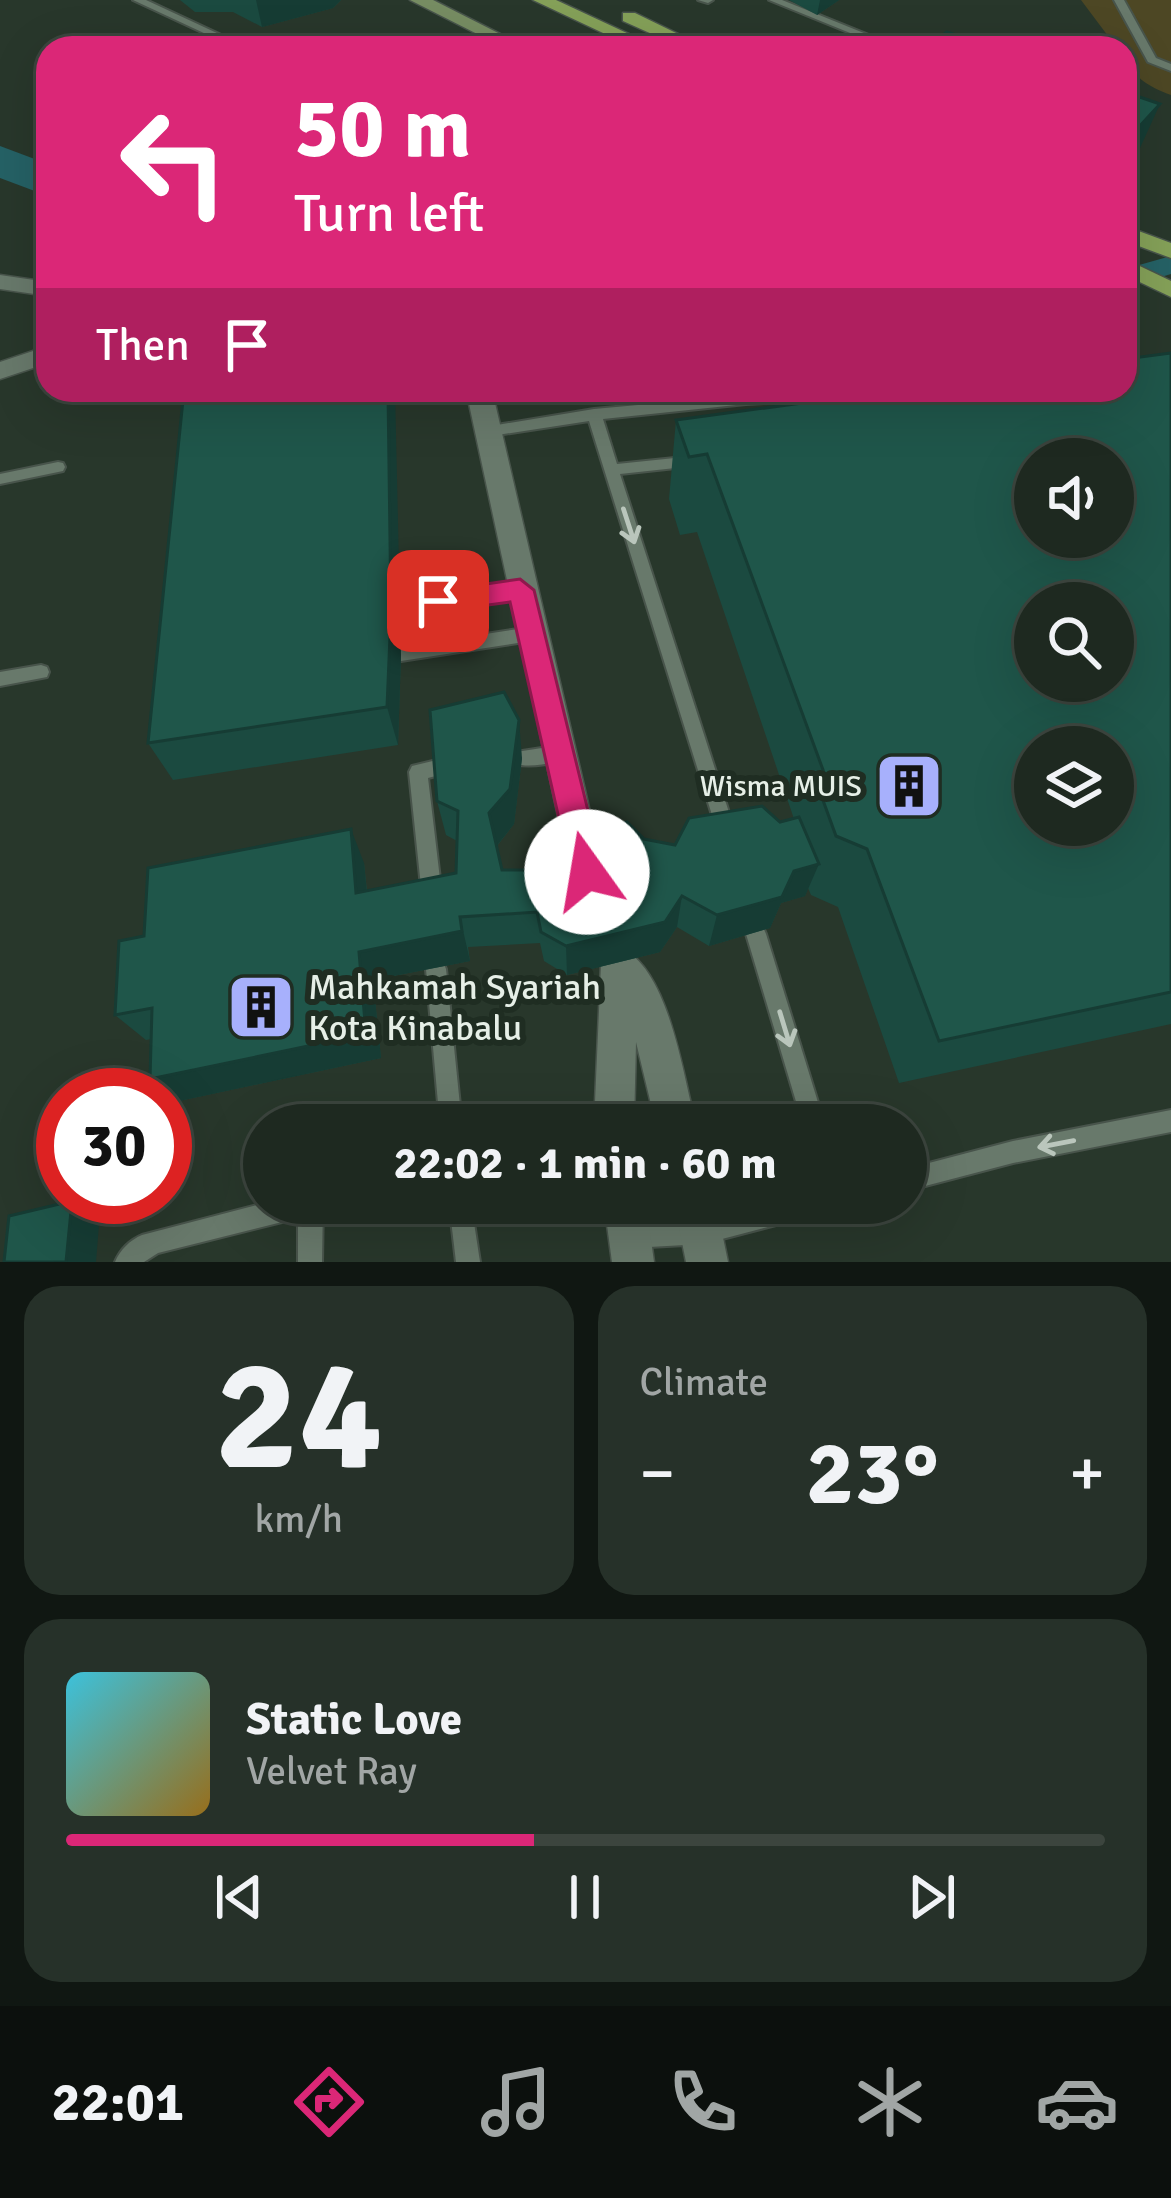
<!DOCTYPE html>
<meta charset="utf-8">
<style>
:root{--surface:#1e2920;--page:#263129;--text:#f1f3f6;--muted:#a1a6a5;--line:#3c453e;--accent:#db2777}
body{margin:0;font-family:Signika,sans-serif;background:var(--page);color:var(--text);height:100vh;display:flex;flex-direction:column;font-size:45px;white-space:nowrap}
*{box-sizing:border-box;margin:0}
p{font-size:39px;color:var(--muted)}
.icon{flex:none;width:66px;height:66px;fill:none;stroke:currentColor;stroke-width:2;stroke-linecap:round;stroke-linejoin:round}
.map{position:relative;height:1262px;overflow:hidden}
.details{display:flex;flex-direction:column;gap:24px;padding:24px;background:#101712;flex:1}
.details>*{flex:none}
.hud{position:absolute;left:36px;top:36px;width:1101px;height:366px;border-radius:36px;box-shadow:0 12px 48px #0002,0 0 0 3px var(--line);background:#db2777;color:#fff;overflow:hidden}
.tools{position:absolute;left:1014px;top:438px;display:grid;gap:24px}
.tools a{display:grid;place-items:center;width:120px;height:120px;border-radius:50%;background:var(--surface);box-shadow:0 12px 48px #0002,0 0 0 3px var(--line);font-size:60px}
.speed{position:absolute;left:36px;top:1068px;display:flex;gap:24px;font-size:60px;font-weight:700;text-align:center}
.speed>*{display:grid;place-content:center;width:156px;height:156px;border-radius:50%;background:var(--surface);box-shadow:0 12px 48px #0002,0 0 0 3px var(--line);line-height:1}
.speed .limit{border:18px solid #d22;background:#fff;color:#111}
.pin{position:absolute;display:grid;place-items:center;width:102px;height:102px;color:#fff;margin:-51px;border-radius:24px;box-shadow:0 6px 18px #0006}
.me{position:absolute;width:132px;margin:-66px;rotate:347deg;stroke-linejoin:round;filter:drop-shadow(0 0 9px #0008)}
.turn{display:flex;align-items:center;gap:42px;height:252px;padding:0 60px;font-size:54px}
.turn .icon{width:156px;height:156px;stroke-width:2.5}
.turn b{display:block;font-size:84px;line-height:102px}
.then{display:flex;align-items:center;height:114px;padding:0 60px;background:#0003;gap:24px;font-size:45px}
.big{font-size:90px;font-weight:700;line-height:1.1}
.details .tile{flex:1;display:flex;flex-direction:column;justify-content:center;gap:18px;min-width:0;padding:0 42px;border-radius:36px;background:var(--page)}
.details .dial{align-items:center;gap:0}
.dial b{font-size:156px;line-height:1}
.song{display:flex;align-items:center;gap:36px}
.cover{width:144px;height:144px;border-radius:18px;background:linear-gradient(135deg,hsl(190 70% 55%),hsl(40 70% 35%))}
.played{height:12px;border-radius:6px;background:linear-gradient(90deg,var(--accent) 45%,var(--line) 45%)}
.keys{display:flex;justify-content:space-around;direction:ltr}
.heat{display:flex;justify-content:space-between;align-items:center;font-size:66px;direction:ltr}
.details .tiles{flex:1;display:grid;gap:24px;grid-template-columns:1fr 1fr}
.tile:last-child{grid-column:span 2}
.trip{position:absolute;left:243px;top:1104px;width:684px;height:120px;border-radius:60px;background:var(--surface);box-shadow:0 12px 48px #0002,0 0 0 3px var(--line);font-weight:700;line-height:120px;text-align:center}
.tab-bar{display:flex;height:192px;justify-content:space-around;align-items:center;background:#0c100d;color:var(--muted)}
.tab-bar .icon{width:84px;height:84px}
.tab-bar .active{color:var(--accent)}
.tab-bar b{font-size:54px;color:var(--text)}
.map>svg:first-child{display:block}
.green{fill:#4d4724}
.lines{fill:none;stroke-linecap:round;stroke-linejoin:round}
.canal{fill:#256165;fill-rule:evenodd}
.river{fill:#256165;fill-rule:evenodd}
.lane-casing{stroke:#48544b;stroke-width:4}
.street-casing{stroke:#48544b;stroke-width:3}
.secondary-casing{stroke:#48544b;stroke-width:3}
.primary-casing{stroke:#48544b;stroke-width:3}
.lane{fill:#68796b;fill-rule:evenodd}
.street{fill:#68796b;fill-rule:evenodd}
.secondary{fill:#768c62;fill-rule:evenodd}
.primary{fill:#84a058;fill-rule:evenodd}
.wall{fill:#1b4a40}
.shaded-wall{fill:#163c34}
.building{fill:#1f564a;stroke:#163c34;stroke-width:3;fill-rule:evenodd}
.oneway{stroke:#bac6bc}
.route{fill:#db2777;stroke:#8e194d;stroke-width:3}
.labels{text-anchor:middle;stroke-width:12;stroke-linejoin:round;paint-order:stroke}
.poi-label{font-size:30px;fill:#e6efe7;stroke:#1f2d22;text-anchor:end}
.near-poi-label{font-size:36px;fill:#e6efe7;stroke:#1f2d22;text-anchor:start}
</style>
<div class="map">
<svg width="1171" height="1262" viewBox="0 0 1171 1262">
<rect width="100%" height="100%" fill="#28372b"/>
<path class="green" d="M 1081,0 L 1171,0 L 1171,95 C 1149,87 1125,74 1125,48 L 1117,48 Z"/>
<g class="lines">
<path class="canal" d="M 1171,256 L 1171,274 L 1125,288 L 1125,269 Z"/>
<path class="river" d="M 0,146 L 48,164 L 48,196 L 0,178 Z"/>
<defs>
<g id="lane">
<path d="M 133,0 L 146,0 L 249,48 L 236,48 Z"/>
<path d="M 698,0 L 713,0 L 708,3 Z"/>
<path d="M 769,0 L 782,0 L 901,48 L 887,48 Z"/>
<path d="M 1114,0 L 1124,0 L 1156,58 L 1171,64 L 1171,71 L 1148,62 Z"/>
<path d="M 803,390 L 908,390 L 901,395 L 746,404 L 603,419 L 617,464 L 694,456 L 701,461 L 694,466 L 620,474 L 735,831 L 733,837 L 726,840 L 719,837 L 717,831 L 589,421 L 491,436 L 484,431 L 491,426 L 594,409 Z"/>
<path d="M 58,462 L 63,463 L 65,467 L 63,471 L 0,484 L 0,474 Z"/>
<path d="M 520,584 L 528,590 L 520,596 L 397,613 L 391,612 L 389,607 L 391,602 L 397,601 Z"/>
<path d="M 531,627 L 537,629 L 539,634 L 537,639 L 531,641 L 401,661 L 395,659 L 393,654 L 395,649 L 401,647 Z"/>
<path d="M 41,665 L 47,667 L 49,672 L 47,677 L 0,686 L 0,672 Z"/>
<path d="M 561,745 L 567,747 L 570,753 L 567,759 C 553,763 530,768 516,764 L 513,758 L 516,752 Z"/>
<path d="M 441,759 L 447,761 L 450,767 L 447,773 L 428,778 L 442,896 L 439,903 L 432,905 L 425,903 L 422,896 L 409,772 L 412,766 Z"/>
<path d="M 756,924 L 763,927 L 766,934 L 825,1125 L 803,1125 L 746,934 L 749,927 Z"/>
<path d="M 436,959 L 443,962 L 446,969 L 462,1125 L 440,1125 L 426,969 L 429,962 Z"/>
<path d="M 1171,1110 L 1171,1132 L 1013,1163 L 906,1191 L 906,1169 L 1013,1141 Z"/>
<path d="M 265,1203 L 323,1203 L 322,1262 L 298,1262 L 298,1218 L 158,1253 L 144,1262 L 115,1262 C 120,1250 130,1240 142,1235 Z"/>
<path d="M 449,1203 L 471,1203 L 480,1262 L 456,1262 Z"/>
<path d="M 772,1203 L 829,1203 L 826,1211 L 818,1214 L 703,1244 L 631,1248 L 623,1244 L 619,1236 L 623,1228 L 631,1224 L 703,1220 Z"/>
</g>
<g id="street">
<path d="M 0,275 L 48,282 L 48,296 L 0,289 Z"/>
<path d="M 48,346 L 48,363 L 0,379 L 0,362 Z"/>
<path d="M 466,390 L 492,390 L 604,872 L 599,884 L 587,888 L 575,884 L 570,872 Z"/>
<path d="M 619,947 C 669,967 683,1076 696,1125 L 656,1125 L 636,1042 L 634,1125 L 594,1125 L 601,965 L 606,952 Z"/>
<path d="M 604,1203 L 646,1203 L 654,1262 L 612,1262 Z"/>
<path d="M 674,1203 L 716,1203 L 728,1262 L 686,1262 Z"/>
</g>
<path id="secondary" d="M 410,0 L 433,0 L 528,48 L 505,48 Z"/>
<g id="primary">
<path d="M 533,0 L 556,0 L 659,48 L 635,48 Z"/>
<path d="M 623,13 L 635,13 L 707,48 L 683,48 L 623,21 Z"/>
<path d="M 1125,226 L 1171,243 L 1171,258 L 1125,241 Z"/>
<path d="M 1125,259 L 1171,281 L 1171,297 L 1125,275 Z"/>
</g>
</defs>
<use href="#lane" class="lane-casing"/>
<use href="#street" class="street-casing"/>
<use href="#secondary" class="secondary-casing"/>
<use href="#primary" class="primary-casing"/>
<use href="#lane" class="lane"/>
<use href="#street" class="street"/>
<use href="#secondary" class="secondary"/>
<use href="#primary" class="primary"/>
</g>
<g class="wall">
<path d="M 180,0 L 341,0 L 333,8 L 262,27 L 233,12 L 195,12 Z"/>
<path d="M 789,0 L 839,0 L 817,15 Z"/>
<path d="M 1171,353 L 1171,1024 L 899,1083 L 838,907 L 811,895 L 808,888 L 805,896 L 781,903 L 770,928 L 709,946 L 677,927 L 660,952 L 567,975 L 544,961 L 540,943 L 468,947 L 470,961 L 373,980 L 381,1058 L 179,1101 L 150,1079 L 151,1039 L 146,1040 L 115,1015 L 144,936 L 364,863 L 367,891 L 456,873 L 457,841 L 446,835 L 437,801 L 522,758 L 514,824 L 497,846 L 502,870 L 531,870 L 644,839 L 675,845 L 794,819 L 697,532 L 680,535 L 669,499 L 676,420 Z"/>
<path d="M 401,654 L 398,745 L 173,780 L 148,743 Z"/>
</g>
<g class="shaded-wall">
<path d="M 256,0 L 341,0 L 333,8 L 262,27 Z"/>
<path d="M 820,0 L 839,0 L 817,15 Z"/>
<path d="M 1160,104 L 1140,148 L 1125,165 L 1125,142 Z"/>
<path d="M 388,390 L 395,390 L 401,654 L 398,745 L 387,707 Z"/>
<path d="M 519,720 L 522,758 L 514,824 L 495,848 L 489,813 Z"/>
<path d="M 351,829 L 364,863 L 370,925 L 356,893 Z"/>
<path d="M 819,864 L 805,896 L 781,903 L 770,928 L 709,946 L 717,915 L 794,871 Z"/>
<path d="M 682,896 L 677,927 L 660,952 L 567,975 L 566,946 Z"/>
<path d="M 460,917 L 470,961 L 373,980 L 381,1058 L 179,1101 L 150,1079 L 359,952 Z"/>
<path d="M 72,1201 L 100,1212 L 96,1262 L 66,1262 Z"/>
</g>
<g class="building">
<path d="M 947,32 L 995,48 L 924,48 Z"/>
<path d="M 1125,92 L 1160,104 L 1125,142 Z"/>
<path d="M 1171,353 L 1171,992 L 939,1041 L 867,849 L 836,836 L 816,781 L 826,778 L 707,454 L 689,457 L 676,420 L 898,390 L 1125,390 L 1125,359 ZM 1035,459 L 1113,459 L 1113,537 L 1035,537 ZM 1035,603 L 1113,603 L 1113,681 L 1035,681 ZM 1035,747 L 1113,747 L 1113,825 L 1035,825 Z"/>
<path d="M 184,390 L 388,390 L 391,613 L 387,707 L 148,743 Z"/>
<path d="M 504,692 L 519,720 L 510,789 L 489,813 L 502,870 L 531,870 L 548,849 L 627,822 L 644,839 L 675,845 L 689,818 L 762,806 L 780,822 L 799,817 L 819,864 L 794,871 L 782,897 L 717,915 L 682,896 L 665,922 L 566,946 L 541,932 L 537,912 L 460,917 L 462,931 L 359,952 L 366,1034 L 150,1079 L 152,1008 L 115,1015 L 119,941 L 144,936 L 148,868 L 351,829 L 356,893 L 456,873 L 458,811 L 437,801 L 430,710 Z"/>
<path d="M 72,1201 L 66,1262 L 4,1262 L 9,1216 Z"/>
</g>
<defs><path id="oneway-shaft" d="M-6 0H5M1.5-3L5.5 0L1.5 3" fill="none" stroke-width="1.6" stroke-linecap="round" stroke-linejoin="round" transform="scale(3)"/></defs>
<g class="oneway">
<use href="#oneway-shaft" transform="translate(629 526) rotate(72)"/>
<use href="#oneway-shaft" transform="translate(785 1029) rotate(73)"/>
<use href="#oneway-shaft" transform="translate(1056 1144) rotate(169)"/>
</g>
<path class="route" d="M 520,579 L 534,590 L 603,872 L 598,883 L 587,887 L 576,883 L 571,872 L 510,602 L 438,612 L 425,601 L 438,591 Z"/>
<defs>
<symbol id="building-square" viewBox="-11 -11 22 22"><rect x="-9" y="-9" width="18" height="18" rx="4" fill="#a7b0fc" stroke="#1f2d22"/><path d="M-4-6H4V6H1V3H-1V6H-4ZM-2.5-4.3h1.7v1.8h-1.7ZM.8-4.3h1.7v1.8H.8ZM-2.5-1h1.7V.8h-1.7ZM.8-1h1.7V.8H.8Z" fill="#111"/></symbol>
</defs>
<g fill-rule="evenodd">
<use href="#building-square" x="871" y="748" width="76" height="76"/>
<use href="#building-square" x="223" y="969" width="76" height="76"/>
</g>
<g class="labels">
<g class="poi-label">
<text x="862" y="796">Wisma MUIS</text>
</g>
<g class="near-poi-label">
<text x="308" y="999">Mahkamah Syariah<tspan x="308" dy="41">Kota Kinabalu</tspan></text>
</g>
</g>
</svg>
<div class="tools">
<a><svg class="icon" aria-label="sound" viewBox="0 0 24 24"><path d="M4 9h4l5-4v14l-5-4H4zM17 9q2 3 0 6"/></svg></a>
<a><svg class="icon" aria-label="search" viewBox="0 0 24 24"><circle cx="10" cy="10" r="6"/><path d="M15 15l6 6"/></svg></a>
<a><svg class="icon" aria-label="layers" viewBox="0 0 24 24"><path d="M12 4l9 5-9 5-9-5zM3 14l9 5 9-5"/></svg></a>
</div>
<div class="speed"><div class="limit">30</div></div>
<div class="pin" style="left:438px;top:601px;background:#d93025"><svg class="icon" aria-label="arrive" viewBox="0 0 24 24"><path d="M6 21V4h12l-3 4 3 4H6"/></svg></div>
<svg class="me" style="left:587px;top:872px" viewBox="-20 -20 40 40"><circle r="19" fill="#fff"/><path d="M0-13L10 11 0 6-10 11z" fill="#db2777"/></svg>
<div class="trip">22:02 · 1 min · 60 m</div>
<div class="hud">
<div class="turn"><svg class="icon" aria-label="left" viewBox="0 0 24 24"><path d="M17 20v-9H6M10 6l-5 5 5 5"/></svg><div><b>50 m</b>Turn left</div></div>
<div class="then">Then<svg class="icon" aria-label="arrive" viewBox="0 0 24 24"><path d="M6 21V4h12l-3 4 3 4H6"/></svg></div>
</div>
</div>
<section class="details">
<div class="tiles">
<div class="tile dial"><b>24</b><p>km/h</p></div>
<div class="tile"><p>Climate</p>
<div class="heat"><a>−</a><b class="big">23°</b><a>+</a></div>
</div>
<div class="tile">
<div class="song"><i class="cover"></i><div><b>Static Love</b><p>Velvet Ray</p></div></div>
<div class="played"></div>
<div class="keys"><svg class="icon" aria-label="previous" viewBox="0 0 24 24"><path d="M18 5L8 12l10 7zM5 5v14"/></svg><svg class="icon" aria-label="pause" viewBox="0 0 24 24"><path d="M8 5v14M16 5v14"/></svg><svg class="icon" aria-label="next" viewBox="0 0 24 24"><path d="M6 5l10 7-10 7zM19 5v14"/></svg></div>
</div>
</div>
</section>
<nav class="tab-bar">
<b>22:01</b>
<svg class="icon active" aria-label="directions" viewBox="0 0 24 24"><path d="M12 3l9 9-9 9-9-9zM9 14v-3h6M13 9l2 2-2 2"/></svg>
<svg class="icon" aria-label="music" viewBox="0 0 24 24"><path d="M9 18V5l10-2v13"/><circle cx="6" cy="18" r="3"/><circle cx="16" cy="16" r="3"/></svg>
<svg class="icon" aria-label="phone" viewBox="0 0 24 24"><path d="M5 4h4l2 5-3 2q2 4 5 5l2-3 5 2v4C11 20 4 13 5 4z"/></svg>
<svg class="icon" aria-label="climate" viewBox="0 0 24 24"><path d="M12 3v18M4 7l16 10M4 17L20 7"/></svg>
<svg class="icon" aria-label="car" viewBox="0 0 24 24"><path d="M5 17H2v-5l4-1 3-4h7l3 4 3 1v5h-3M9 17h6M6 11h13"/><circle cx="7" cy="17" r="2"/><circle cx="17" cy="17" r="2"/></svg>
</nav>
